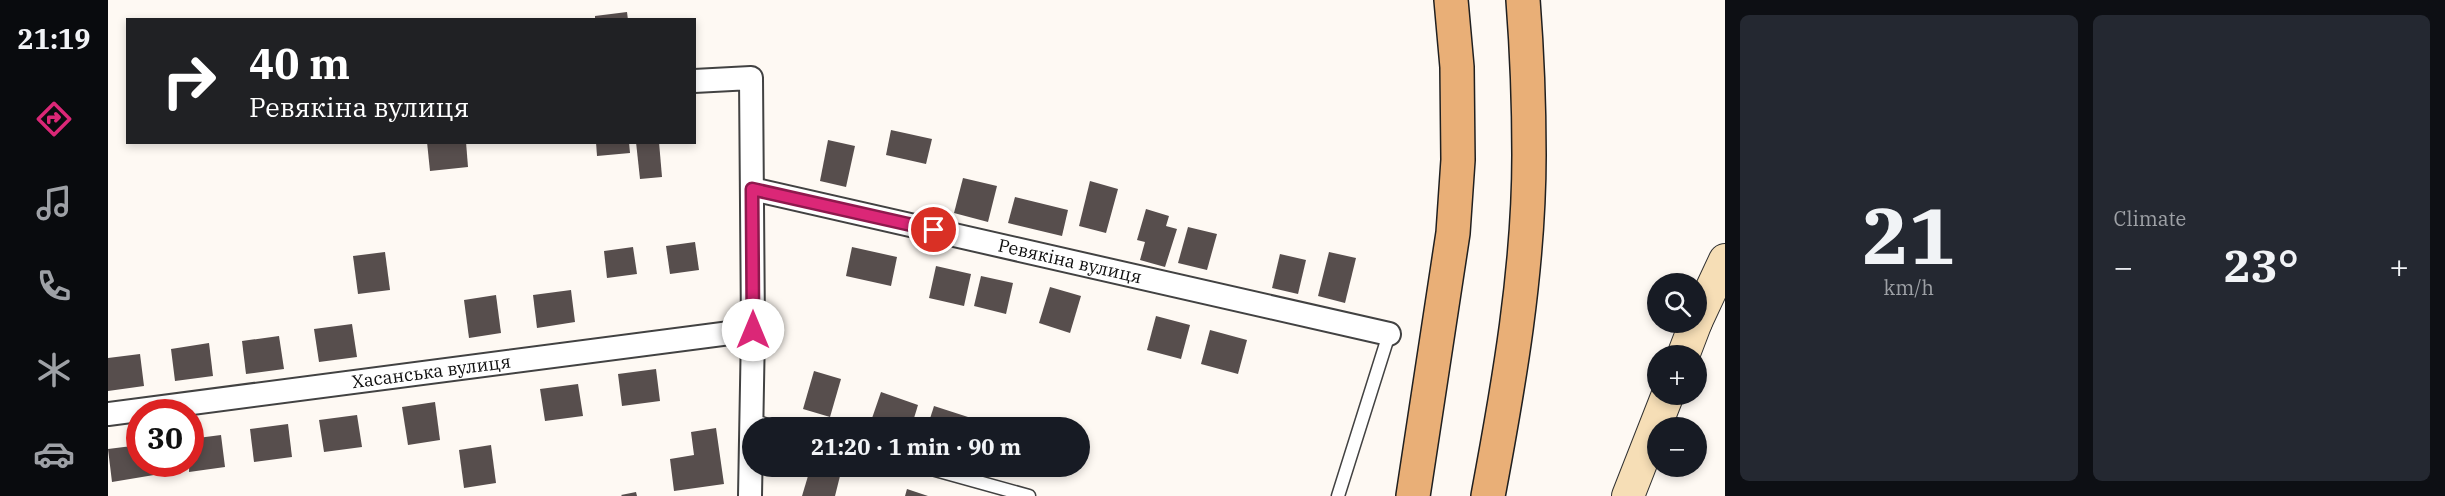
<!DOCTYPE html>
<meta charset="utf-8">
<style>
:root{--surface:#171b24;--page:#242831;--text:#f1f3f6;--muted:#9ea1a6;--accent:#db2777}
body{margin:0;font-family:"IBM Plex Serif",serif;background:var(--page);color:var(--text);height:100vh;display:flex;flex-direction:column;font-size:22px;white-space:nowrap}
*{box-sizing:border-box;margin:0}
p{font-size:20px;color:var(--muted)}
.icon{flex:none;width:33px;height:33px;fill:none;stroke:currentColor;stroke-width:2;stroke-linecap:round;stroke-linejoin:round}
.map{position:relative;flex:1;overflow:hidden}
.details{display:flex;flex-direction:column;gap:15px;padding:15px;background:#0d0f14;width:720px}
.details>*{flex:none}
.banner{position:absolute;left:18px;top:18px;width:570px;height:126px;border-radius:0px;box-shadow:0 3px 9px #0003;background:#202124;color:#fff;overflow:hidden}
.buttons{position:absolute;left:1539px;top:273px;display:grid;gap:12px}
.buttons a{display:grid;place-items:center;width:60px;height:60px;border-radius:50%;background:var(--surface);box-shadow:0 3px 9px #0003;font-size:30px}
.speed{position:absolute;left:18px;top:399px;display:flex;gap:12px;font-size:30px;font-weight:700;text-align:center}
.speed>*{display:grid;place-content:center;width:78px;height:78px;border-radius:50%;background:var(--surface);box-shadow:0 3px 9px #0003;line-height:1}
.speed .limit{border:9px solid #d22;background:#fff;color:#111}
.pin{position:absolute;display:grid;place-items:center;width:51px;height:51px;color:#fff;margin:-26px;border:3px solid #fff;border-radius:50%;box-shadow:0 2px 6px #0007}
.me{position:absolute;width:66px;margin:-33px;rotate:0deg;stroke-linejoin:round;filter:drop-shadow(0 0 4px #0008)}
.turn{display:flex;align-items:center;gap:21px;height:126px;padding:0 24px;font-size:27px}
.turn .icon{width:78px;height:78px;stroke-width:2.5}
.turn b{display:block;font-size:42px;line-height:51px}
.big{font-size:45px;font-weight:700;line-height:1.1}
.details .card{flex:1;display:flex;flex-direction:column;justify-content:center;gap:9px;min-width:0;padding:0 21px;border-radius:9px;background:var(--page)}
.details .dial{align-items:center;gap:0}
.dial b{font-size:78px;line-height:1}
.heat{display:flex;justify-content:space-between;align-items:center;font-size:33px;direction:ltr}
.details .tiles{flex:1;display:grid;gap:15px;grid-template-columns:repeat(2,1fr)}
.trip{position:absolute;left:634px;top:417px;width:348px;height:60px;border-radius:30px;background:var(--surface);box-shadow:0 3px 9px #0003;font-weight:700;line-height:60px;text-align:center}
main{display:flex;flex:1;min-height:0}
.dock{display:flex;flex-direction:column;width:108px;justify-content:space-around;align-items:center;background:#090b0e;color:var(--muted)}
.dock .icon{width:42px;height:42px}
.dock .current{color:var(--accent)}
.dock b{font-size:27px;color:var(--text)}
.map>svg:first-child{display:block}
.building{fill:#574e4d}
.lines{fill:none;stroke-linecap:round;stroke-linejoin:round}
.lane-casing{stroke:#424242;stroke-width:15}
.street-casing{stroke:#424242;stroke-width:26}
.secondary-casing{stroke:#313131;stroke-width:34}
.primary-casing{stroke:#202020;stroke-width:36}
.lane{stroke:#fff;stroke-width:12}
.street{stroke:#fff;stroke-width:22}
.secondary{stroke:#f6deb6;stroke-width:32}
.primary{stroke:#e9af77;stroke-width:33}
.route-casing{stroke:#8e194d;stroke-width:15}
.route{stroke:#db2777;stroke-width:10}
.labels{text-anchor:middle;stroke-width:6;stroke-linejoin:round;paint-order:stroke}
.street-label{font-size:18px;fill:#0f0f0f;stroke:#fff}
</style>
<main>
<nav class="dock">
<b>21:19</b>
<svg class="icon current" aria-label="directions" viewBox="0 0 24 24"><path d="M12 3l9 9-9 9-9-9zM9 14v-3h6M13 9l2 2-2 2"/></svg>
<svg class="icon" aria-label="music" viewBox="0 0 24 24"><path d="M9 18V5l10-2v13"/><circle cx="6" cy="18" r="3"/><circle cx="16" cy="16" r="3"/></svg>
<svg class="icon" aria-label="phone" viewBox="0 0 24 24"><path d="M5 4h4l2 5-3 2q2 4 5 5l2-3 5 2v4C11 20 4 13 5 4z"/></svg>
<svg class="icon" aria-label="climate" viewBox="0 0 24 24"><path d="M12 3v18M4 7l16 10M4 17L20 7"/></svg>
<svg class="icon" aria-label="car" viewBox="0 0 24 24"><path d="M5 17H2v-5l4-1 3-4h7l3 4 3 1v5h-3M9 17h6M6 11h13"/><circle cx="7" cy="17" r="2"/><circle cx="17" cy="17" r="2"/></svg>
</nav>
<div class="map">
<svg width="1617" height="496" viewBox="0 0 1617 496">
<rect width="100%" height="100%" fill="#fef9f3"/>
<g class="building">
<path d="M 519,12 L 520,20 L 487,20 L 487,16 Z"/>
<path d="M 783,130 L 824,139 L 818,164 L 778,155 Z"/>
<path d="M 720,140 L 747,146 L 738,187 L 712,181 Z"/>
<path d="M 319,142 L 358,142 L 360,167 L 322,171 Z"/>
<path d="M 488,142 L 521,142 L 522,153 L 489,156 Z"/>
<path d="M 528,142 L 551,142 L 554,177 L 532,179 Z"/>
<path d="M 855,178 L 889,186 L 880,222 L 846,213 Z"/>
<path d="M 982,181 L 1010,189 L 998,233 L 971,226 Z"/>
<path d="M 907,197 L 960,210 L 954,236 L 900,223 Z"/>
<path d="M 1038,209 L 1061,216 L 1058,226 L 1069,229 L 1057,267 L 1032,260 L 1037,242 L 1029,240 Z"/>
<path d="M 1080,227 L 1109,234 L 1099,270 L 1070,263 Z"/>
<path d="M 587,242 L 591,270 L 562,274 L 558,246 Z"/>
<path d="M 525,247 L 529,274 L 499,278 L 496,251 Z"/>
<path d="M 744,247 L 789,257 L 783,286 L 738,276 Z"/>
<path d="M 277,252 L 282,290 L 250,294 L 245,256 Z"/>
<path d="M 1221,252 L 1248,258 L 1237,303 L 1210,296 Z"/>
<path d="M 1172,254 L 1198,260 L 1190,294 L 1164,288 Z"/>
<path d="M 828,266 L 863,274 L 856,306 L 821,298 Z"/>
<path d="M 873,276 L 905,283 L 898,314 L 866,306 Z"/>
<path d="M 942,287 L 973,296 L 962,333 L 931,323 Z"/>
<path d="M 463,290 L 467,322 L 429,328 L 425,295 Z"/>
<path d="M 388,295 L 393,333 L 361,338 L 356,300 Z"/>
<path d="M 1048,316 L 1082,325 L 1073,359 L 1039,350 Z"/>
<path d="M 244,324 L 249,357 L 211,362 L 206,329 Z"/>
<path d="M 1102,330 L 1139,340 L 1130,374 L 1093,364 Z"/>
<path d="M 171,336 L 176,369 L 138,374 L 134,341 Z"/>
<path d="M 101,343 L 105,376 L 67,381 L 63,349 Z"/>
<path d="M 32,354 L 36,386 L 0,391 L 0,358 Z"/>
<path d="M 548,369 L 552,401 L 514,406 L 510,374 Z"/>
<path d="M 706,371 L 733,379 L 722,417 L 695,409 Z"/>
<path d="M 470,384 L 475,416 L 437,421 L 432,389 Z"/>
<path d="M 773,392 L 810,405 L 803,428 L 772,428 L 762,424 Z"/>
<path d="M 327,402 L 332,440 L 300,445 L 294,407 Z"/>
<path d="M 826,406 L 860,417 L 857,428 L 819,428 Z"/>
<path d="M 249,415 L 254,447 L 216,452 L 211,420 Z"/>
<path d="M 180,424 L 184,457 L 146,462 L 142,429 Z"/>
<path d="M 608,428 L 616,484 L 566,491 L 562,459 L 586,455 L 583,432 Z"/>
<path d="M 113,435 L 117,467 L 81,472 L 82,439 Z"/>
<path d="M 32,445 L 32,464 L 45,464 L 46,475 L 4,482 L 0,449 Z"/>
<path d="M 383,445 L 388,483 L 356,488 L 351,450 Z"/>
<path d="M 703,466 L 713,466 L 733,472 L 727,496 L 694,496 Z"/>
<path d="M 799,489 L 820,496 L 797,496 Z"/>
<path d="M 528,492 L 529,496 L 514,496 L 513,495 Z"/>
</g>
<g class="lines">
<defs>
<g id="lane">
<path d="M 643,420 L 669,428"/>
<path d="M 813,466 L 921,496"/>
<path d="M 1230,496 L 1281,334"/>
</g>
<g id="street">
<path d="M 586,81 L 643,78 L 645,330 L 642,496"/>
<path id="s1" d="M 644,189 L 1281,334"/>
<path id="s2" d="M 0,414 L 645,330"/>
</g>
<g id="secondary">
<path d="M 1588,322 L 1617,260"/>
<path d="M 1575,356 L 1588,322"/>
<path d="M 1520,496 L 1560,394"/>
</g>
<g id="primary">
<path d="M 1305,496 L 1345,233 L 1350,160 L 1349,67 L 1343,0"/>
<path d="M 1380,496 C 1401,384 1421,269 1421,155 C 1421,104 1419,52 1415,0"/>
</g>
</defs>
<use href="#lane" class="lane-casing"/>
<use href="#street" class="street-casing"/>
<use href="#secondary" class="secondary-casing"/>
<use href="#primary" class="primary-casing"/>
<use href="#lane" class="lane"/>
<use href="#street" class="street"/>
<use href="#secondary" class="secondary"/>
<use href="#primary" class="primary"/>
</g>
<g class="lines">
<defs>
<path id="route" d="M 645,330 L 644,189 L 826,230"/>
</defs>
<use href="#route" class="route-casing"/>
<use href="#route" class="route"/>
</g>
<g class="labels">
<g class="street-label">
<text dy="6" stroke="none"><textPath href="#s1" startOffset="326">Ревякiна вулиця</textPath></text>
<text dy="6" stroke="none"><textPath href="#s2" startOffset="326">Хасанська вулиця</textPath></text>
</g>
</g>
</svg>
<div class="buttons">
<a><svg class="icon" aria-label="search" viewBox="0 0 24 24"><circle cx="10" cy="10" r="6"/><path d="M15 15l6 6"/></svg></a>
<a>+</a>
<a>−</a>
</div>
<div class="speed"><div class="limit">30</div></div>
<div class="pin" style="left:826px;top:230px;background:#d93025"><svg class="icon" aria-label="arrive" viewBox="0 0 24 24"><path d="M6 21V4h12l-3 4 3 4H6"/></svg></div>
<svg class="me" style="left:645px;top:330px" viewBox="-20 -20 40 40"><circle r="19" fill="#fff"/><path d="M0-13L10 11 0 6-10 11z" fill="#db2777"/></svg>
<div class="trip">21:20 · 1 min · 90 m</div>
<div class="banner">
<div class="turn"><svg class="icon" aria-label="right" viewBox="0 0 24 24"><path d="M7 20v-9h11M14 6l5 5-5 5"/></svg><div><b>40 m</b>Ревякiна вулиця</div></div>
</div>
</div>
<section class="details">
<div class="tiles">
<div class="card dial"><b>21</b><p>km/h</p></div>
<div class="card"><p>Climate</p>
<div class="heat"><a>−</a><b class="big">23°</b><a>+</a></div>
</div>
</div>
</section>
</main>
